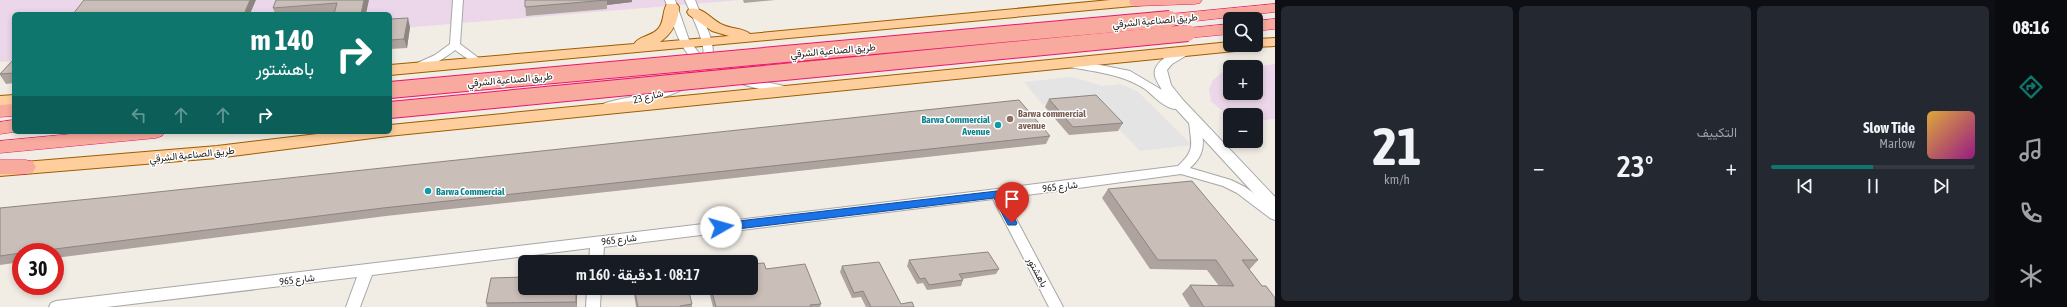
<!DOCTYPE html>
<html lang="ar">
<meta charset="utf-8">
<style>
:root{--surface:#171b24;--page:#242831;--text:#f1f3f6;--muted:#9ea1a6;--line:#363941;--accent:#0f766e}
body{margin:0;font-family:"Asap Condensed",Vazirmatn,sans-serif;background:var(--page);color:var(--text);direction:rtl;height:100vh;display:flex;flex-direction:column;font-size:15px;white-space:nowrap}
*{box-sizing:border-box;margin:0}
p{font-size:13px;color:var(--muted)}
.icon{flex:none;width:22px;height:22px;fill:none;stroke:currentColor;stroke-width:2;stroke-linecap:round;stroke-linejoin:round}
.map{position:relative;flex:1;overflow:hidden;direction:ltr}
.panel{display:flex;flex-direction:column;gap:6px;padding:6px;background:#0d0f14;width:720px}
.panel>*{flex:none}
.hud{position:absolute;left:12px;top:12px;width:380px;height:122px;border-radius:6px;box-shadow:0 2px 6px #0003;direction:rtl;background:#0f766e;color:#fff;overflow:hidden}
.controls{position:absolute;left:1223px;top:12px;display:grid;gap:8px}
.controls a{display:grid;place-items:center;width:40px;height:40px;border-radius:6px;background:var(--surface);box-shadow:0 2px 6px #0003;font-size:20px}
.speed{position:absolute;left:12px;top:243px;display:flex;gap:8px;font-size:20px;font-weight:700;text-align:center}
.speed>*{display:grid;place-content:center;width:52px;height:52px;border-radius:50%;background:var(--surface);box-shadow:0 2px 6px #0003;line-height:1}
.speed .limit{border:6px solid #d22;background:#fff;color:#111}
.pin{position:absolute;display:grid;place-items:center;width:34px;height:34px;color:#fff;margin:-41px -17px;border-radius:50% 50% 50% 0;rotate:-45deg;box-shadow:0 0 4px #0007}
.pin .icon{rotate:45deg}
.me{position:absolute;width:44px;margin:-22px;rotate:83deg;stroke-linejoin:round;filter:drop-shadow(0 0 3px #0008)}
.turn{display:flex;align-items:center;gap:14px;height:84px;padding:0 12px;font-size:18px}
.turn .icon{width:52px;height:52px;stroke-width:2.5}
.turn b{display:block;font-size:28px;line-height:34px}
.lanes{display:flex;align-items:center;height:38px;padding:0 12px;background:#0003;justify-content:center;gap:20px;direction:ltr}
.lanes .off{opacity:.35}
.big{font-size:30px;font-weight:600;line-height:1.1}
.panel .card{flex:1;display:flex;flex-direction:column;justify-content:center;gap:6px;min-width:0;padding:0 14px;border-radius:6px;background:var(--page)}
.panel .dial{align-items:center;gap:0}
.dial b{font-size:52px;line-height:1}
.song{display:flex;align-items:center;gap:12px}
.cover{width:48px;height:48px;border-radius:6px;background:linear-gradient(135deg,hsl(40 70% 55%),hsl(310 70% 35%))}
.played{height:4px;border-radius:2px;background:linear-gradient(90deg,var(--accent) 50%,var(--line) 50%)}
.keys{display:flex;justify-content:space-around;direction:ltr}
.heat{display:flex;justify-content:space-between;align-items:center;font-size:22px;direction:ltr}
.panel .tiles{flex:1;display:grid;gap:6px;grid-template-columns:repeat(3,1fr)}
.trip{position:absolute;left:518px;top:255px;width:240px;height:40px;border-radius:6px;background:var(--surface);box-shadow:0 2px 6px #0003;font-weight:600;line-height:40px;text-align:center;direction:rtl}
main{display:flex;flex:1;min-height:0}
.tab-bar{display:flex;flex-direction:column;width:72px;justify-content:space-around;align-items:center;background:#090b0e;color:var(--muted)}
.tab-bar .icon{width:28px;height:28px}
.tab-bar .active{color:var(--accent)}
.tab-bar b{font-size:18px;color:var(--text)}
.map>svg:first-child{display:block}
.industrial{fill:#ebd7e9}
.parking{fill:#e4e4e4}
.lines{fill:none;stroke-linecap:round;stroke-linejoin:round}
.minor-casing{stroke:#a7a7a7;stroke-width:2}
.tertiary-casing{stroke:#a7a7a7;stroke-width:2}
.primary-casing{stroke:#9c5e00;stroke-width:2}
.trunk-casing{stroke:#ed156d;stroke-width:1}
.minor{fill:#fff;fill-rule:evenodd}
.tertiary{fill:#fff;fill-rule:evenodd}
.primary{fill:#ffce9d;fill-rule:evenodd}
.trunk{fill:#f8aa9e;fill-rule:evenodd}
.trunk-bridge-casing{stroke:#ed156d;stroke-width:18;stroke-linecap:butt}
.trunk-bridge{stroke:#f8aa9e;stroke-width:16}
.wall{fill:#aea39e}
.shaded-wall{fill:#8d8581}
.building{fill:#cabeb8;stroke:#8d8581}
.route{fill:#1a73e8;stroke:#114b97}
.education-dot{fill:#8d6e63;stroke:#fff;stroke-width:1.5}
.culture-dot{fill:#0f9aa8;stroke:#fff;stroke-width:1.5}
.labels{text-anchor:middle;stroke-width:3;stroke-linejoin:round;paint-order:stroke}
.street-label{font-size:10px;fill:#202020;stroke:#fff}
.education-label{font-size:10px;font-weight:bold;fill:#785e54;stroke:#fff;text-anchor:start}
.culture-label{font-size:10px;font-weight:bold;fill:#0d838f;stroke:#fff;text-anchor:end}
</style>
<main>
<nav class="tab-bar">
<b>08:16</b>
<svg class="icon active" aria-label="directions" viewBox="0 0 24 24"><path d="M12 3l9 9-9 9-9-9zM9 14v-3h6M13 9l2 2-2 2"/></svg>
<svg class="icon" aria-label="music" viewBox="0 0 24 24"><path d="M9 18V5l10-2v13"/><circle cx="6" cy="18" r="3"/><circle cx="16" cy="16" r="3"/></svg>
<svg class="icon" aria-label="phone" viewBox="0 0 24 24"><path d="M5 4h4l2 5-3 2q2 4 5 5l2-3 5 2v4C11 20 4 13 5 4z"/></svg>
<svg class="icon" aria-label="climate" viewBox="0 0 24 24"><path d="M12 3v18M4 7l16 10M4 17L20 7"/></svg>
</nav>
<section class="panel">
<div class="tiles">
<div class="card">
<div class="song"><i class="cover"></i><div><b>Slow Tide</b><p>Marlow</p></div></div>
<div class="played"></div>
<div class="keys"><svg class="icon" aria-label="previous" viewBox="0 0 24 24"><path d="M18 5L8 12l10 7zM5 5v14"/></svg><svg class="icon" aria-label="pause" viewBox="0 0 24 24"><path d="M8 5v14M16 5v14"/></svg><svg class="icon" aria-label="next" viewBox="0 0 24 24"><path d="M6 5l10 7-10 7zM19 5v14"/></svg></div>
</div>
<div class="card"><p>التكييف</p>
<div class="heat"><a>−</a><b class="big">23°</b><a>+</a></div>
</div>
<div class="card dial"><b>21</b><p>km/h</p></div>
</div>
</section>
<div class="map">
<svg width="1275" height="307" viewBox="0 0 1275 307">
<rect width="100%" height="100%" fill="#f1ede5"/>
<g class="industrial">
<path d="M 0,0 L 741,0 L 390,29 L 390,14 L 14,14 L 14,61 L 0,62 Z"/>
<path d="M 1275,64 L 1275,119 L 1256,121 L 1256,115 L 1230,115 L 1230,118 L 1211,101 L 1209,89 L 1213,80 L 1221,73 L 1230,71 L 1230,93 L 1256,93 L 1256,67 Z"/>
</g>
<path class="parking" d="M 1071,77 L 1103,86 L 1120,84 L 1137,91 L 1192,145 L 1140,151 L 1092,101 L 1043,105 L 1024,82 Z"/>
<g class="lines">
<defs>
<g id="minor">
<path d="M 453,0 L 463,0 L 460,44 L 484,62 L 479,65 L 475,64 L 455,50 C 446,57 425,72 413,69 L 412,67 L 413,65 L 435,55 L 450,44 Z"/>
<path d="M 665,0 L 675,0 L 689,40 L 702,57 C 709,49 690,12 685,0 L 695,0 C 703,22 717,40 712,64 L 751,79 L 789,87 L 790,89 L 789,91 C 771,96 724,79 707,70 C 686,98 642,102 609,109 L 605,107 L 603,105 L 605,103 C 637,94 677,93 700,66 C 679,51 673,23 665,0 Z"/>
<path d="M 1195,117 L 1201,121 C 1203,142 1207,153 1190,168 L 1231,180 L 1245,187 L 1275,208 L 1275,220 L 1270,218 L 1237,193 L 1223,186 L 1181,174 L 1005,198 L 1063,307 L 1049,307 L 993,199 L 604,247 L 603,262 L 589,262 L 590,248 L 372,275 L 360,307 L 346,307 L 357,277 L 107,307 L 49,307 L 51,303 L 56,301 L 997,189 L 1178,166 C 1196,149 1191,145 1189,121 Z"/>
<path d="M 587,288 L 601,288 L 600,307 L 586,307 Z"/>
</g>
<path id="tertiary" d="M 1185,47 L 1189,48 L 1191,51 L 1189,54 L 1172,64 L 1167,70 L 1171,85 L 1183,100 L 1275,197 L 1275,213 L 1270,211 L 1176,109 C 1165,109 1154,96 1145,89 C 1122,74 1096,72 1070,67 L 1064,63 L 1070,59 L 1130,71 L 1162,90 C 1159,84 1153,77 1155,70 C 1158,59 1176,50 1185,47 Z"/>
<g id="primary">
<path d="M 1110,0 L 1161,0 L 1159,3 L 1154,4 L 390,75 L 390,65 L 634,44 C 639,36 652,36 658,29 C 665,21 662,11 667,4 L 677,4 L 679,7 C 678,22 673,33 660,42 L 729,36 L 712,31 L 689,15 L 687,12 L 689,9 C 703,6 711,20 723,25 C 731,29 744,28 750,34 Z"/>
<path d="M 1275,38 L 1275,46 L 1251,47 L 1245,50 L 388,136 L 217,158 L 0,176 L 0,164 L 217,146 L 334,132 L 390,132 L 390,125 L 1230,42 L 1230,45 L 1256,45 L 1256,39 Z"/>
<path d="M 14,95 L 14,105 L 0,106 L 0,96 Z"/>
</g>
<g id="trunk">
<path d="M 1130,0 L 1202,0 L 1200,3 L 1195,4 L 1136,6 L 1131,5 L 1129,2 Z"/>
<path d="M 1275,4 L 1275,12 L 1170,24 L 1165,22 L 1162,19 L 1165,16 L 1170,14 Z"/>
<path d="M 1275,19 L 1275,29 L 1256,31 L 1256,21 Z"/>
<path d="M 1230,24 L 1230,34 L 1188,38 L 1183,36 L 1180,33 L 1183,30 L 1188,28 Z"/>
<path d="M 14,104 L 14,116 L 0,117 L 0,105 Z"/>
<path d="M 14,120 L 14,132 L 0,134 L 0,122 Z"/>
<path d="M 92,132 L 165,132 L 162,136 L 156,138 L 0,153 L 0,141 Z"/>
<path d="M 0,160 L 26,160 L 33,162 L 36,167 L 33,172 L 26,174 L 0,174 Z"/>
</g>
</defs>
<use href="#minor" class="minor-casing"/>
<use href="#tertiary" class="tertiary-casing"/>
<use href="#primary" class="primary-casing"/>
<use href="#trunk" class="trunk-casing"/>
<use href="#minor" class="minor"/>
<use href="#tertiary" class="tertiary"/>
<use href="#primary" class="primary"/>
<use href="#trunk" class="trunk"/>
<defs>
<g id="trunk-bridge">
<path d="M 390,90 L 1170,19"/>
<path d="M 390,110 L 1188,33"/>
</g>
</defs>
<use href="#trunk-bridge" class="trunk-bridge-casing"/>
<use href="#trunk-bridge" class="trunk-bridge"/>
</g>
<g class="wall">
<path d="M 369,0 L 334,13 L 317,14 L 275,14 L 273,8 Z"/>
<path d="M 525,0 L 632,0 L 632,2 L 607,5 L 607,9 L 526,16 Z"/>
<path d="M 743,0 L 775,0 L 744,3 Z"/>
<path d="M 390,19 L 410,27 L 407,48 L 390,49 Z"/>
<path d="M 14,59 L 14,83 L 6,84 L 0,75 L 0,74 Z"/>
<path d="M 1049,99 L 1123,123 L 1118,131 L 1069,135 L 1045,107 Z"/>
<path d="M 1050,136 L 1046,144 L 386,216 L 55,258 L 55,252 L 21,252 L 21,262 L 0,265 L 0,208 Z"/>
<path d="M 1108,189 L 1258,260 L 1249,270 L 1262,286 L 1275,307 L 1190,307 L 1182,294 L 1190,285 L 1219,286 L 1207,270 L 1150,269 L 1102,198 Z"/>
<path d="M 909,260 L 999,269 L 996,274 L 962,279 L 963,280 L 961,286 L 927,290 L 923,283 L 917,284 L 907,266 Z"/>
<path d="M 842,266 L 901,304 L 914,307 L 866,307 L 861,297 L 852,298 L 840,272 Z"/>
<path d="M 766,269 L 821,304 L 820,307 L 713,307 L 708,288 L 751,288 Z"/>
<path d="M 577,288 L 577,307 L 487,307 L 486,303 Z"/>
<path d="M 634,288 L 692,304 L 692,307 L 636,307 L 634,294 Z"/>
</g>
<g class="shaded-wall">
<path d="M 250,0 L 256,0 L 250,14 L 244,14 Z"/>
<path d="M 364,0 L 369,0 L 366,14 L 361,14 Z"/>
<path d="M 606,0 L 632,0 L 632,2 L 607,5 L 607,0 Z"/>
<path d="M 408,18 L 410,27 L 407,48 L 404,39 Z"/>
<path d="M 576,288 L 577,288 L 577,307 L 576,302 Z"/>
</g>
<g class="building">
<path d="M 84,0 L 250,0 L 244,14 L 73,14 Z"/>
<path d="M 276,0 L 364,0 L 361,14 L 334,14 L 337,3 L 273,8 Z"/>
<path d="M 525,0 L 607,0 L 525,7 Z"/>
<path d="M 408,18 L 404,39 L 390,40 L 390,19 Z"/>
<path d="M 14,59 L 14,73 L 0,74 Z"/>
<path d="M 1096,95 L 1123,123 L 1073,127 L 1049,99 Z"/>
<path d="M 1019,100 L 1050,136 L 383,208 L 31,252 L 21,252 L 21,253 L 0,256 L 0,208 L 120,196 Z"/>
<path d="M 1192,181 L 1258,260 L 1242,260 L 1262,286 L 1266,286 L 1275,298 L 1275,307 L 1204,307 L 1190,285 L 1234,286 L 1216,260 L 1158,260 L 1108,189 Z"/>
<path d="M 988,252 L 999,269 L 959,274 L 963,280 L 929,285 L 925,278 L 920,279 L 909,260 Z"/>
<path d="M 879,262 L 901,304 L 912,302 L 914,307 L 871,307 L 863,291 L 854,293 L 842,266 Z"/>
<path d="M 764,263 L 766,269 L 805,264 L 821,304 L 810,305 L 811,307 L 716,307 L 711,288 L 751,288 L 751,264 Z"/>
<path d="M 525,277 L 525,288 L 576,288 L 576,302 L 486,303 L 491,278 Z"/>
<path d="M 634,288 L 688,288 L 692,304 L 680,306 L 680,307 L 638,307 Z"/>
</g>
<path class="route" d="M 997,191 L 1001,192 L 1017,223 L 1016,225 L 1008,225 L 994,198 L 721,231 L 716,227 L 721,223 Z"/>
<circle class="education-dot" cx="1010" cy="119" r="4"/>
<g class="culture-dot">
<circle cx="998" cy="125" r="4"/>
<circle cx="428" cy="191" r="4"/>
</g>
<g class="labels">
<g class="street-label">
<text transform="translate(1155 20) rotate(-5)" y="4">طريق الصناعية الشرقي</text>
<text transform="translate(833 50) rotate(-5)" y="4">طريق الصناعية الشرقي</text>
<text transform="translate(510 79) rotate(-5)" y="4">طريق الصناعية الشرقي</text>
<text transform="translate(648 96) rotate(-14)" y="4">شارع 23</text>
<text transform="translate(192 154) rotate(-6)" y="4">طريق الصناعية الشرقي</text>
<text transform="translate(1060 186) rotate(-7)" y="4">شارع 965</text>
<text transform="translate(619 239) rotate(-7)" y="4">شارع 965</text>
<text transform="translate(1038 272) rotate(62)" y="4">باهشتور</text>
<text transform="translate(297 279) rotate(-7)" y="4">شارع 965</text>
</g>
<g class="education-label">
<text x="1018" y="117">Barwa commercial<tspan x="1018" dy="12">avenue</tspan></text>
</g>
<g class="culture-label">
<text x="990" y="123">Barwa Commercial<tspan x="990" dy="12">Avenue</tspan></text>
<text x="436" y="195" text-anchor="start">Barwa Commercial</text>
</g>
</g>
</svg>
<div class="controls">
<a><svg class="icon" aria-label="search" viewBox="0 0 24 24"><circle cx="10" cy="10" r="6"/><path d="M15 15l6 6"/></svg></a>
<a>+</a>
<a>−</a>
</div>
<div class="speed"><div class="limit">30</div></div>
<div class="pin" style="left:1012px;top:223px;background:#d93025"><svg class="icon" aria-label="arrive" viewBox="0 0 24 24"><path d="M6 21V4h12l-3 4 3 4H6"/></svg></div>
<svg class="me" style="left:721px;top:227px" viewBox="-20 -20 40 40"><circle r="19" fill="#fff"/><path d="M0-13L10 11 0 6-10 11z" fill="#1a73e8"/></svg>
<div class="trip">08:17 · 1 دقيقة · 160 m</div>
<div class="hud">
<div class="turn"><svg class="icon" aria-label="right" viewBox="0 0 24 24"><path d="M7 20v-9h11M14 6l5 5-5 5"/></svg><div><b>140 m</b>باهشتور</div></div>
<div class="lanes"><svg class="icon off" aria-label="left" viewBox="0 0 24 24"><path d="M17 20v-9H6M10 6l-5 5 5 5"/></svg><svg class="icon off" aria-label="ahead" viewBox="0 0 24 24"><path d="M12 20V5M6 11l6-6 6 6"/></svg><svg class="icon off" aria-label="ahead" viewBox="0 0 24 24"><path d="M12 20V5M6 11l6-6 6 6"/></svg><svg class="icon" aria-label="right" viewBox="0 0 24 24"><path d="M7 20v-9h11M14 6l5 5-5 5"/></svg></div>
</div>
</div>
</main>
